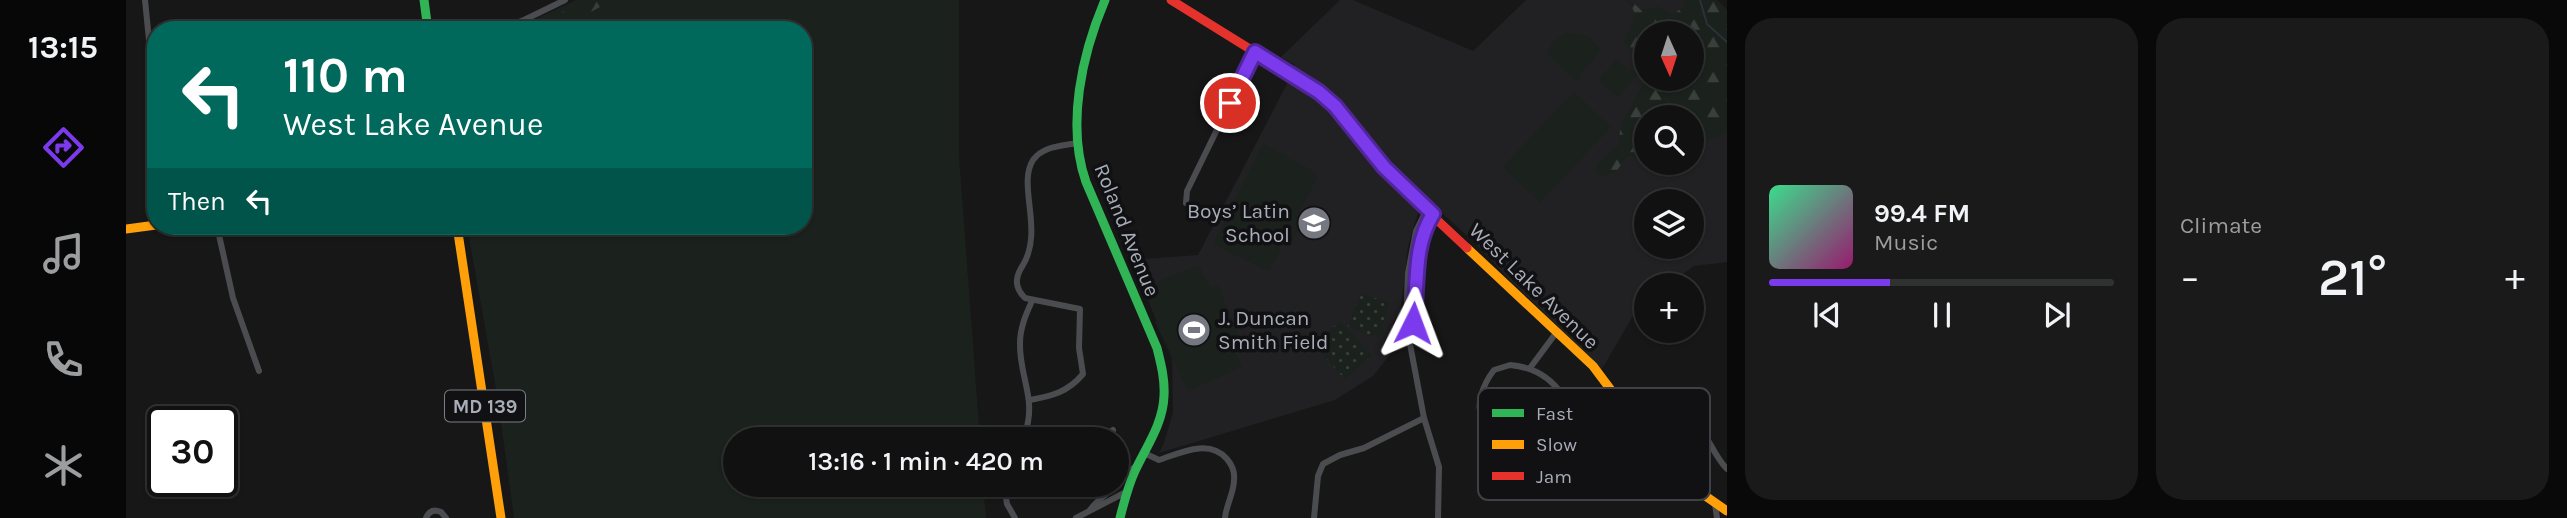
<!DOCTYPE html>
<meta charset="utf-8">
<style>
:root{--surface:#111;--page:#1a1a1a;--text:#f1f3f6;--muted:#9c9d9f;--line:#303131;--accent:#7c3aed}
body{margin:0;font-family:Karla,sans-serif;background:var(--page);color:var(--text);height:100vh;display:flex;flex-direction:column;font-size:26px;white-space:nowrap}
*{box-sizing:border-box;margin:0}
p{font-size:23px;color:var(--muted)}
.icon{flex:none;width:38px;height:38px;fill:none;stroke:currentColor;stroke-width:2;stroke-linecap:round;stroke-linejoin:round}
.map{position:relative;flex:1;overflow:hidden}
.side{display:flex;flex-direction:column;gap:18px;padding:18px;background:#090909;width:840px}
.side>*{flex:none}
.banner{position:absolute;left:21px;top:21px;width:665px;height:214px;border-radius:28px;box-shadow:0 2px 5px #0004,0 0 0 2px var(--line);background:#00695c;color:#fff;overflow:hidden}
.needle{width:46px;rotate:177deg}
.tools{position:absolute;left:1508px;top:21px;display:grid;gap:14px}
.tools a{display:grid;place-items:center;width:70px;height:70px;border-radius:50%;background:var(--surface);box-shadow:0 2px 5px #0004,0 0 0 2px var(--line);font-size:35px}
.speed{position:absolute;left:21px;top:406px;display:flex;gap:14px;font-size:35px;font-weight:700;text-align:center}
.speed>*{display:grid;place-content:center;width:91px;height:91px;border-radius:50%;background:var(--surface);box-shadow:0 2px 5px #0004,0 0 0 2px var(--line);line-height:1}
.speed .limit{border:4px solid #111;border-radius:10px;background:#fff;color:#111}
.pin{position:absolute;display:grid;place-items:center;width:60px;height:60px;color:#fff;margin:-30px;border:4px solid #fff;border-radius:50%;box-shadow:0 2px 7px #0007}
.me{position:absolute;width:77px;margin:-38px;rotate:3deg;stroke-linejoin:round;filter:drop-shadow(0 0 5px #0008)}
.turn{display:flex;align-items:center;gap:24px;height:147px;padding:0 21px;font-size:32px}
.turn .icon{width:91px;height:91px;stroke-width:2.5}
.turn b{display:block;font-size:49px;line-height:60px}
.then{display:flex;align-items:center;height:66px;padding:0 21px;background:#0003;gap:14px;font-size:26px}
.big{font-size:52px;font-weight:600;line-height:1.1}
.side .card{flex:1;display:flex;flex-direction:column;justify-content:center;gap:10px;min-width:0;padding:0 24px;border-radius:28px;background:var(--page)}
.song{display:flex;align-items:center;gap:21px}
.cover{width:84px;height:84px;border-radius:10px;background:linear-gradient(135deg,hsl(150 70% 55%),hsl(320 70% 35%))}
.played{height:7px;border-radius:4px;background:linear-gradient(90deg,var(--accent) 35%,var(--line) 35%)}
.keys{display:flex;justify-content:space-around;direction:ltr}
.heat{display:flex;justify-content:space-between;align-items:center;font-size:38px;direction:ltr}
.side .tiles{flex:1;display:grid;gap:18px;grid-template-columns:repeat(2,1fr)}
.trip{position:absolute;left:597px;top:427px;width:406px;height:70px;border-radius:35px;background:var(--surface);box-shadow:0 2px 5px #0004,0 0 0 2px var(--line);font-weight:600;line-height:70px;text-align:center}
main{display:flex;flex:1;min-height:0}
.menu{display:flex;flex-direction:column;width:126px;justify-content:space-around;align-items:center;background:#070707;color:var(--muted)}
.menu .icon{width:49px;height:49px}
.menu .current{color:var(--accent)}
.menu b{font-size:32px;color:var(--text)}
.map>svg:first-child{display:block}
.built{fill:#212124;fill-rule:evenodd}
.green{fill:#1b211c}
.forest{fill:url(#forest-firs);fill-rule:evenodd}
.park{fill:url(#park-dots)}
.lines{fill:none;stroke-linecap:round;stroke-linejoin:round}
.stream{stroke:#2a3239;stroke-width:2}
.street{stroke:#4b4c50;stroke-width:6}
.fast{stroke:#30b455;stroke-width:9}
.slow{stroke:#ff9f0a;stroke-width:9}
.jam{stroke:#e5322d;stroke-width:9}
.route-casing{stroke:#51269a;stroke-width:18}
.route{stroke:#7c3aed;stroke-width:12}
.labels{text-anchor:middle;stroke-width:7;stroke-linejoin:round;paint-order:stroke}
.shield{fill:#111113;stroke:#7b7e86;stroke-width:2}
.shield-label{font-size:19px;font-weight:bold;fill:#a8adb8}
.poi-label{font-size:21px;fill:#a8adb8;stroke:#111113;text-anchor:end}
.street-label{font-size:21px;fill:#a8adb8;stroke:#111113}
.key{fill:#111113;stroke:#3e4045;stroke-width:2}
.key-label{font-size:19px;fill:#a8adb8}
</style>
<main>
<nav class="menu">
<b>13:15</b>
<svg class="icon current" aria-label="directions" viewBox="0 0 24 24"><path d="M12 3l9 9-9 9-9-9zM9 14v-3h6M13 9l2 2-2 2"/></svg>
<svg class="icon" aria-label="music" viewBox="0 0 24 24"><path d="M9 18V5l10-2v13"/><circle cx="6" cy="18" r="3"/><circle cx="16" cy="16" r="3"/></svg>
<svg class="icon" aria-label="phone" viewBox="0 0 24 24"><path d="M5 4h4l2 5-3 2q2 4 5 5l2-3 5 2v4C11 20 4 13 5 4z"/></svg>
<svg class="icon" aria-label="climate" viewBox="0 0 24 24"><path d="M12 3v18M4 7l16 10M4 17L20 7"/></svg>
</nav>
<div class="map">
<svg width="1601" height="518" viewBox="0 0 1601 518">
<defs>
<pattern id="forest-firs" width="22" height="20" patternUnits="userSpaceOnUse" patternTransform="scale(1.75)"><rect width="22" height="20" fill="#1b211c"/><path d="M5 1l3.5 6h-7zM16 11l3.5 6h-7z" fill="#393f3b"/></pattern>
<pattern id="park-dots" width="8" height="8" patternUnits="userSpaceOnUse" patternTransform="scale(1.75)"><rect width="8" height="8" fill="#1b211c"/><path d="M2 2h.1M6 6h.1" fill="none" stroke="#393f3b" stroke-width="1.8" stroke-linecap="round"/></pattern>
</defs>
<rect width="100%" height="100%" fill="#171717"/>
<path class="built" d="M 1214,0 L 1227,0 L 1347,51 L 1400,0 L 1563,0 L 1601,31 L 1601,262 L 1568,266 L 1542,285 L 1521,285 L 1521,301 L 1511,309 L 1476,369 L 1383,279 L 1347,241 L 1297,196 L 1282,246 L 1272,337 L 1263,356 L 1247,376 L 1209,400 L 1033,453 L 1038,443 L 1047,412 L 1046,359 L 1006,260 L 1072,255 L 1164,78 L 1169,65 L 1155,57 ZM 1521,33 L 1566,33 L 1566,79 L 1521,79 ZM 1521,117 L 1566,117 L 1566,163 L 1521,163 ZM 1521,201 L 1566,201 L 1566,247 L 1521,247 Z"/>
<g class="green">
<path d="M 450,0 L 833,0 L 833,156 L 854,439 L 609,439 L 609,485 L 857,485 L 860,518 L 388,518 L 372,400 L 341,226 L 677,226 L 677,30 L 386,30 Z"/>
<path d="M 1440,33 C 1456,34 1466,35 1475,50 L 1454,76 L 1454,80 L 1450,81 L 1421,54 L 1426,43 Z"/>
<path d="M 1490,59 L 1511,75 L 1493,98 L 1472,80 Z"/>
<path d="M 1448,92 L 1485,127 L 1414,202 L 1377,167 Z"/>
<path d="M 1137,144 L 1189,172 L 1191,178 L 1171,216 L 1177,219 L 1165,244 L 1159,241 L 1143,271 L 1087,244 Z"/>
<path d="M 1073,265 L 1081,282 L 1086,287 L 1092,285 L 1113,336 L 1105,340 L 1116,367 L 1062,391 L 1029,322 L 1032,320 L 1018,288 Z"/>
</g>
<g class="forest">
<path d="M 459,0 L 487,0 L 446,22 L 428,28 L 431,15 Z"/>
<path d="M 1498,0 L 1504,0 L 1515,10 L 1532,6 L 1547,15 L 1557,7 L 1559,0 L 1591,0 L 1601,10 L 1601,134 L 1577,142 L 1566,141 L 1566,117 L 1540,117 L 1533,113 L 1521,119 L 1512,117 L 1508,124 L 1514,155 L 1512,159 L 1503,155 L 1491,170 L 1478,177 L 1470,173 L 1471,164 L 1492,146 L 1495,124 L 1517,83 L 1507,53 L 1498,42 L 1509,14 L 1505,5 ZM 1521,33 L 1566,33 L 1566,79 L 1521,79 Z"/>
</g>
<g class="park">
<path d="M 1234,293 L 1264,303 L 1253,338 L 1222,327 Z"/>
<path d="M 1214,321 L 1246,356 L 1219,379 L 1188,345 Z"/>
</g>
<g class="lines">
<path class="stream" d="M 1574,0 L 1581,24 L 1601,42"/>
<g class="street">
<path d="M 19,0 L 23,40 L 30,58"/>
<path d="M 371,30 L 398,20 L 439,0"/>
<path d="M 1060,203 L 1061,191 L 1129,52"/>
<path d="M 1301,209 L 1290,231 L 1282,273 L 1280,323 L 1298,418 L 1313,467 L 1312,518"/>
<path d="M 91,226 L 107,298 L 133,371"/>
<path d="M 1283,331 C 1291,315 1289,298 1289,280 C 1290,258 1295,233 1306,215"/>
<path d="M 1384,365 C 1406,367 1424,376 1437,396 C 1445,408 1447,423 1443,437 C 1433,476 1408,457 1387,442 C 1379,436 1367,431 1360,424 C 1346,408 1358,383 1368,370 Z"/>
<path d="M 1404,368 L 1430,333"/>
<path d="M 904,400 C 926,396 942,392 957,374 L 953,348 L 954,309 L 899,298 C 888,287 889,277 897,265 C 918,230 891,185 907,160 C 917,146 936,146 951,143"/>
<path d="M 1508,418 C 1539,405 1560,408 1580,437 C 1587,448 1592,460 1601,469"/>
<path d="M 897,439 C 913,400 893,379 894,343 C 894,328 900,314 906,301"/>
<path d="M 973,439 L 987,430"/>
<path d="M 1018,453 L 1033,460 C 1054,453 1083,438 1101,459 C 1106,465 1109,472 1108,480 C 1108,493 1100,505 1099,518"/>
<path d="M 878,485 L 881,504 L 889,518"/>
<path d="M 1589,504 L 1591,518"/>
<path d="M 964,510 C 972,499 980,495 989,486 C 996,479 1001,472 1010,466"/>
<path d="M 300,518 C 303,511 308,509 315,512 L 320,518"/>
<path d="M 950,518 L 1000,492"/>
<path d="M 1188,518 L 1192,476 L 1197,464 L 1214,455 L 1238,448 L 1298,418"/>
</g>
<g class="fast">
<path d="M 298,0 L 302,30"/>
<path d="M 979,0 C 956,54 940,125 960,182 L 1031,348 C 1035,364 1039,379 1038,396 C 1037,424 1020,447 1009,471 C 1002,486 998,502 994,518"/>
</g>
<g class="slow">
<path d="M 331,226 L 375,518"/>
<path d="M 0,229 L 30,225"/>
<path d="M 1341,248 L 1467,366 L 1535,457 L 1555,479 L 1601,511"/>
</g>
<path class="jam" d="M 1045,0 L 1193,92 L 1209,106 L 1279,190 L 1341,248"/>
</g>
<g class="lines">
<defs>
<path id="route" d="M 1104,103 L 1129,52 L 1193,92 L 1209,106 L 1258,167 L 1307,214 C 1286,248 1293,285 1287,323"/>
</defs>
<use href="#route" class="route-casing"/>
<use href="#route" class="route"/>
</g>
<defs>
<symbol id="school-disc" viewBox="-11 -11 22 22"><circle r="9.5" fill="#757880" stroke="#111113"/><path d="M0-5L7-2L0 1L-7-2ZM-4 1L0 2.5L4 1V4Q0 6-4 4Z" fill="#fff"/></symbol>
<symbol id="stadium-disc" viewBox="-11 -11 22 22"><circle r="9.5" fill="#757880" stroke="#111113"/><path d="M0-5a6.5 5 0 1 0 0 10a6.5 5 0 1 0 0-10ZM-3.5-1.8h7v3.6h-7Z" fill="#fff"/></symbol>
</defs>
<g fill-rule="evenodd">
<use href="#school-disc" x="1169" y="204" width="38" height="38"/>
<use href="#stadium-disc" x="1049" y="311" width="38" height="38"/>
</g>
<g class="labels">
<rect class="shield" x="319" y="390.5" width="80" height="31" rx="5"/>
<g class="shield-label">
<text x="359" y="413">MD 139</text>
</g>
<g class="poi-label">
<text x="1164" y="218">Boys’ Latin<tspan x="1164" dy="24">School</tspan></text>
<text x="1092" y="325" text-anchor="start">J. Duncan<tspan x="1092" dy="24">Smith Field</tspan></text>
</g>
<g class="street-label">
<text transform="translate(1001 230) rotate(68)" y="7">Roland Avenue</text>
<text transform="translate(1408 286) rotate(44)" y="7">West Lake Avenue</text>
</g>
</g>
<rect x="1352" y="388" width="232" height="112" rx="10" class="key"/>
<rect x="1366" y="409" width="32" height="8" fill="#30b455"/>
<rect x="1366" y="440" width="32" height="9" fill="#ff9f0a"/>
<rect x="1366" y="472" width="32" height="8" fill="#e5322d"/>
<g class="key-label">
<text x="1410" y="420">Fast</text>
<text x="1410" y="451">Slow</text>
<text x="1410" y="483">Jam</text>
</g>
</svg>
<div class="tools">
<a><svg class="needle" viewBox="-14 -14 28 28"><path d="M0-13l5 13h-10z" fill="#e53935"/><path d="M0 13l5-13h-10z" fill="#9c9d9f"/></svg></a>
<a><svg class="icon" aria-label="search" viewBox="0 0 24 24"><circle cx="10" cy="10" r="6"/><path d="M15 15l6 6"/></svg></a>
<a><svg class="icon" aria-label="layers" viewBox="0 0 24 24"><path d="M12 4l9 5-9 5-9-5zM3 14l9 5 9-5"/></svg></a>
<a>+</a>
</div>
<div class="speed"><div class="limit">30</div></div>
<div class="pin" style="left:1104px;top:103px;background:#d93025"><svg class="icon" aria-label="arrive" viewBox="0 0 24 24"><path d="M6 21V4h12l-3 4 3 4H6"/></svg></div>
<svg class="me" style="left:1287px;top:323px" viewBox="-20 -20 40 40"><path d="M0-17L14 15 0 8-14 15z" fill="#7c3aed" stroke="#fff" stroke-width="4"/></svg>
<div class="trip">13:16 · 1 min · 420 m</div>
<div class="banner">
<div class="turn"><svg class="icon" aria-label="left" viewBox="0 0 24 24"><path d="M17 20v-9H6M10 6l-5 5 5 5"/></svg><div><b>110 m</b>West Lake Avenue</div></div>
<div class="then">Then<svg class="icon" aria-label="left" viewBox="0 0 24 24"><path d="M17 20v-9H6M10 6l-5 5 5 5"/></svg></div>
</div>
</div>
<section class="side">
<div class="tiles">
<div class="card">
<div class="song"><i class="cover"></i><div><b>99.4 FM</b><p>Music</p></div></div>
<div class="played"></div>
<div class="keys"><svg class="icon" aria-label="previous" viewBox="0 0 24 24"><path d="M18 5L8 12l10 7zM5 5v14"/></svg><svg class="icon" aria-label="pause" viewBox="0 0 24 24"><path d="M8 5v14M16 5v14"/></svg><svg class="icon" aria-label="next" viewBox="0 0 24 24"><path d="M6 5l10 7-10 7zM19 5v14"/></svg></div>
</div>
<div class="card"><p>Climate</p>
<div class="heat"><a>−</a><b class="big">21°</b><a>+</a></div>
</div>
</div>
</section>
</main>
